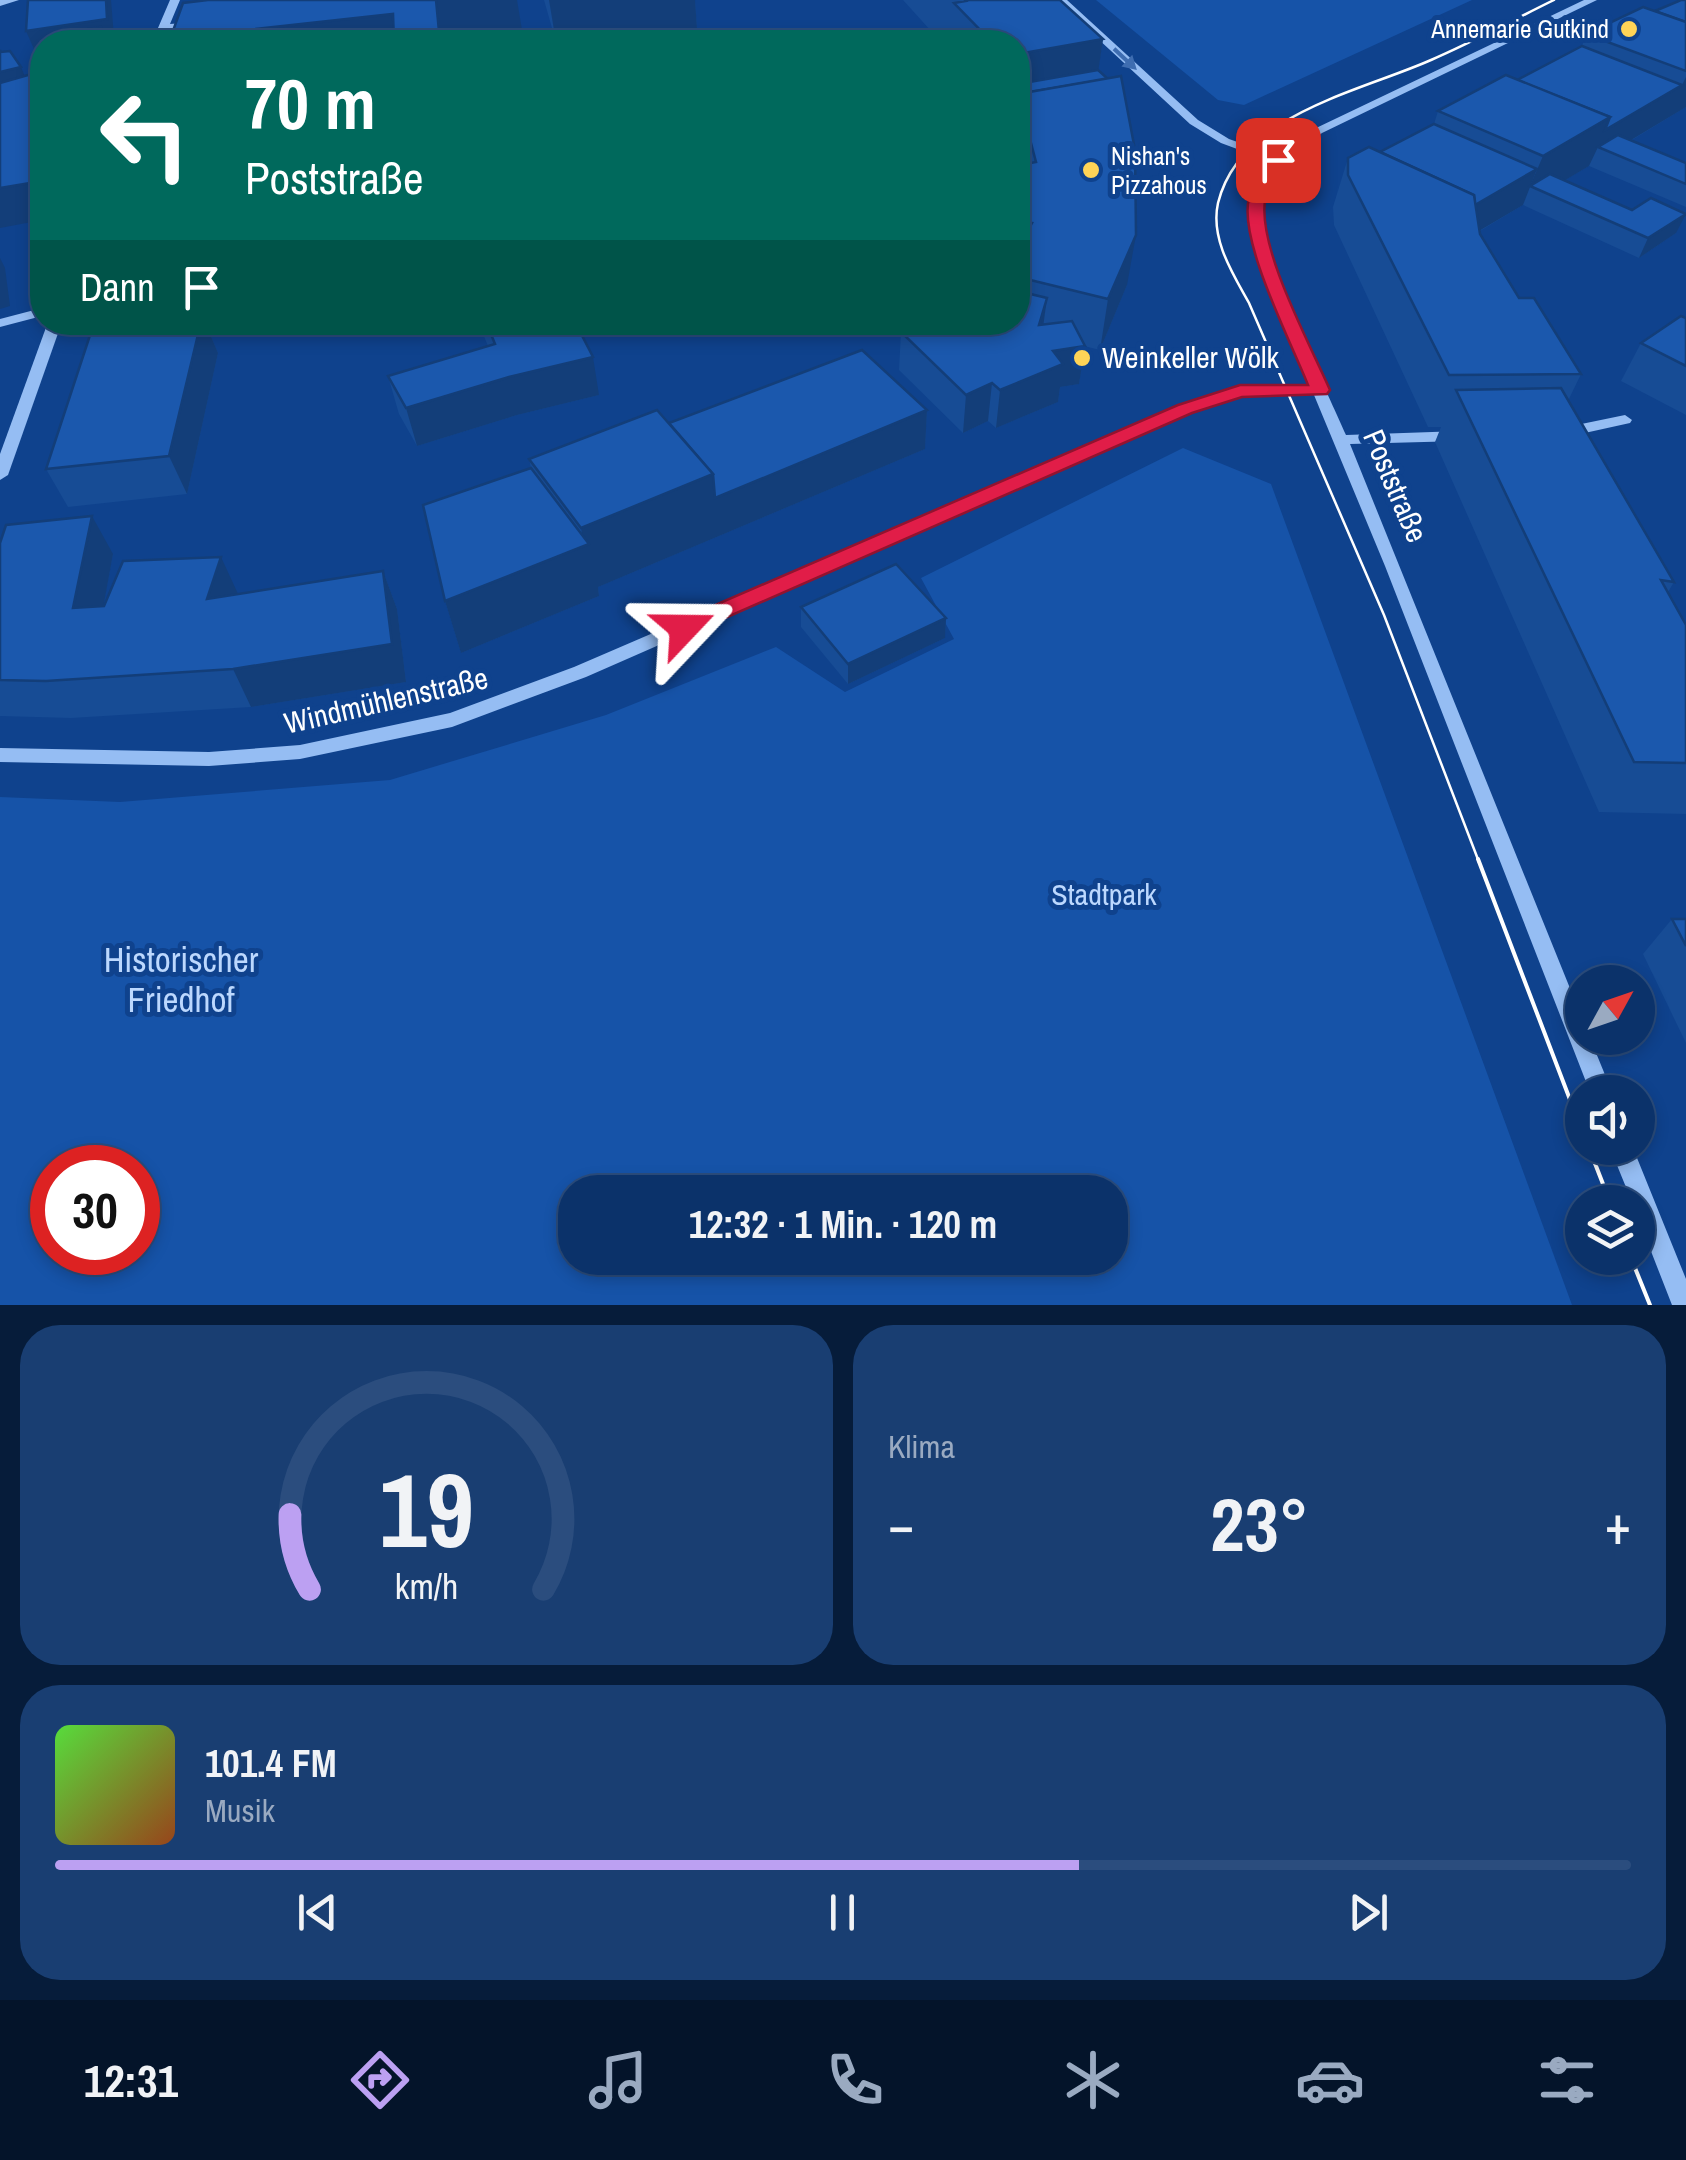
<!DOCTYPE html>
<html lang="de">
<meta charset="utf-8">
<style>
:root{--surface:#0b326a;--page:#193e72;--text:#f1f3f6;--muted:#9aaac1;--line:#2b4d7e;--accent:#bca0f2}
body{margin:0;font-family:"Archivo Narrow",sans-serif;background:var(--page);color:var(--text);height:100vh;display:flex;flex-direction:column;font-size:38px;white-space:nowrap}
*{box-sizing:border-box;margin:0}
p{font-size:32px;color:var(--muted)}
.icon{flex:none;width:55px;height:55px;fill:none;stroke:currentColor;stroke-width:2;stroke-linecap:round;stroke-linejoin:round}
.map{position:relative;height:1305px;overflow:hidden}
.sheet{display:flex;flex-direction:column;gap:20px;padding:20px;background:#061c3a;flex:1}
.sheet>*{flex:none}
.top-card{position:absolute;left:30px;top:30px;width:1000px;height:305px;border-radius:40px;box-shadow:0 5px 15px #0003,0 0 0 2px var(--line);background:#00695c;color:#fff;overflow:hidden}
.needle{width:65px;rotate:50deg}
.fabs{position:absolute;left:1565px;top:965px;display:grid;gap:20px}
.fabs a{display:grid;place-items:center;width:90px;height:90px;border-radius:50%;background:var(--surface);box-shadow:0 5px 15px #0003,0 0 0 2px var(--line);font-size:50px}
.speed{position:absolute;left:30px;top:1145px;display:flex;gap:20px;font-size:50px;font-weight:700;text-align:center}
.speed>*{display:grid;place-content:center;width:130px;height:130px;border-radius:50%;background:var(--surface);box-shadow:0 5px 15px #0003,0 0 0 2px var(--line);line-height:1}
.speed .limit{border:15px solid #d22;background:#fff;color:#111}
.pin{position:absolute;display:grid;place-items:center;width:85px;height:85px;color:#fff;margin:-42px;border-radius:20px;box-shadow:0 5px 15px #0006}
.me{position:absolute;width:110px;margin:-55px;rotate:67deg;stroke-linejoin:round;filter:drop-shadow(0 0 8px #0008)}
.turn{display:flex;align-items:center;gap:35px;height:210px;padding:0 50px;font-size:45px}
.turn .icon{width:130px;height:130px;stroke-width:2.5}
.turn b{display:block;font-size:70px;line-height:85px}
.then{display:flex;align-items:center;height:95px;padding:0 50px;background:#0003;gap:20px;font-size:38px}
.big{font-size:75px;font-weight:700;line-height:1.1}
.sheet .widget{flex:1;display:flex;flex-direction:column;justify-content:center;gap:15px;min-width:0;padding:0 35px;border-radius:40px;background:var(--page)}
.sheet .dial{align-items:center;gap:0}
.dial svg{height:260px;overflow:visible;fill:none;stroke:var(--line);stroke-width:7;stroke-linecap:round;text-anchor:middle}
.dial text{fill:var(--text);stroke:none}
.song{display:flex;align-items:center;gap:30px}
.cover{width:120px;height:120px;border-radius:15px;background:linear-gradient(135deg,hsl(110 70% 55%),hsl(20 70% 35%))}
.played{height:10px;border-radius:5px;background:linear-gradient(90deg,var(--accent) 65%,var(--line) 65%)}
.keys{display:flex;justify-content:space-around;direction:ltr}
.heat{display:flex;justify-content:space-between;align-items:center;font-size:55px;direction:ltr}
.sheet .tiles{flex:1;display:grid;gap:20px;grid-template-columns:1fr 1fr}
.widget:last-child{grid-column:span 2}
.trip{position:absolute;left:558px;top:1175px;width:570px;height:100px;border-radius:40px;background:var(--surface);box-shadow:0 5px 15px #0003,0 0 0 2px var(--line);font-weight:700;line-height:100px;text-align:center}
.tab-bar{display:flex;height:160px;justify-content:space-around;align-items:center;background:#04142a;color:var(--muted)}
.tab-bar .icon{width:70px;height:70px}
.tab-bar .current{color:var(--accent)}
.tab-bar b{font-size:45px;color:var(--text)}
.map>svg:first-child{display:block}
.green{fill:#1653a8;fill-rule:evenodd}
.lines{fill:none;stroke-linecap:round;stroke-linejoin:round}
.minor{fill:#95bdf3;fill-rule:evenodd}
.tram-far1{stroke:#fff;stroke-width:2.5}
.tram{stroke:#fff;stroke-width:4}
.wall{fill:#174c95}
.shaded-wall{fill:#133e79}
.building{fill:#1b58ad;stroke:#133e79;stroke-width:2.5}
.oneway{fill:#3e6db1}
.route{fill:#e11d48;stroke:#92132f;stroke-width:2.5}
.poi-dot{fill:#ffd457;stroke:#0f428d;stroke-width:4}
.labels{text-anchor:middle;stroke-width:10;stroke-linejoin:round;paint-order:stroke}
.far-poi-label{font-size:25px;fill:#fff;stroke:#0f428d;text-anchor:end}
.poi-label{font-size:30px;fill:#fff;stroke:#0f428d;text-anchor:start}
.street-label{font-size:30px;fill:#fff;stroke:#0f428d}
.park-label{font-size:30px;fill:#bcd8fe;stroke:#0f428d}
.near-park-label{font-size:35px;fill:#bcd8fe;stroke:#0f428d}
</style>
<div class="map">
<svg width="1686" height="1305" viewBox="0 0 1686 1305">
<rect width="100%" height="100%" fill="#0f428d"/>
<g class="green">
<path d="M 1096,0 L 1472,0 L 1244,105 L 1218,100 Z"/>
<path d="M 1183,448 L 1271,484 L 1572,1305 L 0,1305 L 0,797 L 120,802 L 390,780 L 606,715 L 776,647 L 845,692 L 954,639 L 921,578 ZM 52,1168 L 138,1168 L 138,1252 L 52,1252 ZM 575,1192 L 1110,1192 L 1110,1258 L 575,1258 Z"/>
</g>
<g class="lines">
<g class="minor">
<path d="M 0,0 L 19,0 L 0,6 Z"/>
<path d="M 170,0 L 180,0 L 170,24 L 197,22 L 202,25 L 197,28 L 167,31 L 162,42 L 152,42 Z"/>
<path d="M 1056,0 L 1067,0 L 1198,120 L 1229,139 L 1277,156 L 1314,129 L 1584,0 L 1597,0 L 1322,133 C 1302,148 1276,163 1267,187 C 1248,237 1324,383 1346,435 L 1461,431 L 1469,436 L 1461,441 L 1350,444 L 1582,1018 L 1582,1038 L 1590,1038 L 1612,1092 L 1590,1092 L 1385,566 L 1314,395 L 1241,395 L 1190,412 L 586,677 L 452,727 L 300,759 L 209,766 L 0,762 L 0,748 L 209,752 L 300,745 L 450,713 L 574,667 L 1180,406 L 1240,387 L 1310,386 C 1291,338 1245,252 1251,202 C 1253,187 1261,173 1272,162 L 1221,143 L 1190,124 Z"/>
<path d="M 42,308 L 42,316 L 0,327 L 0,319 Z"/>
<path d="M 48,322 L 62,322 L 8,475 L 0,480 L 0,454 Z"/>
<path d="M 1625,415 L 1632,420 L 1630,423 L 1562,438 L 1555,433 L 1562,428 Z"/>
<path d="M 1610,1148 L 1633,1148 L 1686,1279 L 1686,1305 L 1672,1305 L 1638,1218 L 1638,1202 L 1632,1202 Z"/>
</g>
<path class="tram-far1" d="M 1479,862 L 1384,615 L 1249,303 C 1233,274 1210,239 1218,203 C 1240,114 1359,92 1431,60 C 1473,42 1513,20 1554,0"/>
<g class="tram">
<path d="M 1478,859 L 1582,1131"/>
<path d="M 1589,1148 L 1610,1202"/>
<path d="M 1631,1258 L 1650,1305"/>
</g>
</g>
<g class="wall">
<path d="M 544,0 L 695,0 L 697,29 L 556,42 Z"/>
<path d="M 903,0 L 1060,0 L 1103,39 L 1098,70 L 1127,285 L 1100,350 L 1084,346 L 1079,384 L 1060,387 L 1058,402 L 996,428 L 988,421 L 963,433 L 899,370 L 901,332 L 923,322 L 1018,322 L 1018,228 L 1023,182 L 1018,163 L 1018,42 L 941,42 Z"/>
<path d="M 1686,0 L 1686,107 L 1632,140 L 1686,163 L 1686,207 L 1589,166 L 1565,180 L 1676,233 L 1639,258 L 1523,205 L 1480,231 L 1480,234 L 1519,298 L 1581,374 L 1568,401 L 1674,582 L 1668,592 L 1686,625 L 1686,814 L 1599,812 L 1435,442 L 1441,427 L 1428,427 L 1334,225 L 1333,207 L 1348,158 L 1380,152 L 1434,124 L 1438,111 L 1517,80 L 1582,46 L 1586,34 Z"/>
<path d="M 1686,318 L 1686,415 L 1621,381 L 1641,343 Z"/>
<path d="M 130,322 L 205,322 L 218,353 L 187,494 L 68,507 L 46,469 Z"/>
<path d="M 478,322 L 575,322 L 599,395 L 517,415 L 417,446 L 399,414 L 388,376 L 488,346 Z"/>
<path d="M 927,410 L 925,449 L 598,587 L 599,596 L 461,653 L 445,601 L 531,468 L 529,459 L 669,423 Z"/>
<path d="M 0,543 L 113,554 L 103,606 L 238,594 L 383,571 L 397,609 L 406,682 L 251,707 L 71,718 L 0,716 Z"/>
<path d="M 801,607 L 946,618 L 945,638 L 848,684 L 801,627 Z"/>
<path d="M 1672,919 L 1686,919 L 1686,1043 L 1643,954 Z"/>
</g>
<g class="shaded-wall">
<path d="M 106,0 L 111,0 L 114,37 L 106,38 L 107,42 L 42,42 L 42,47 L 34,49 L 26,31 Z"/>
<path d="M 436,0 L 517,0 L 524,42 L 440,42 Z"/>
<path d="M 549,0 L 695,0 L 697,29 L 556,42 Z"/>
<path d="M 393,14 L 399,42 L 252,42 L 256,29 Z"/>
<path d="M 1103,39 L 1095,93 L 1018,98 L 1018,54 Z"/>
<path d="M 21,67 L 29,86 L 0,93 L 0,72 Z"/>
<path d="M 1686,77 L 1686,107 L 1611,152 L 1598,147 L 1589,166 L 1545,192 L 1530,186 L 1543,156 L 1610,117 L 1682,85 Z"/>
<path d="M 42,167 L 42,220 L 0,228 L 0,188 Z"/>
<path d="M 1537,169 L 1523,205 L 1455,245 L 1469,209 Z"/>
<path d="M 1686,214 L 1676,233 L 1639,258 L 1648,238 Z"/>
<path d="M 1136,235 L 1127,285 L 1100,350 L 1108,299 Z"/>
<path d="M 0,258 L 5,268 L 10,306 L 0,309 Z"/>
<path d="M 1047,298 L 1042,335 L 1039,325 Z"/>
<path d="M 201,322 L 205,322 L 218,353 L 187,494 L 169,456 Z"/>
<path d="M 1085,346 L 1079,384 L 1060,387 L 1058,402 L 996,428 L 1000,390 L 1053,351 Z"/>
<path d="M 593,357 L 599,395 L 517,415 L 417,446 L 406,408 L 509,377 Z"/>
<path d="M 992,383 L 988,421 L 963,433 L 966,395 Z"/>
<path d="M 927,410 L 925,449 L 598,587 L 599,596 L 461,653 L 445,601 L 584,546 L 581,528 L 713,474 Z"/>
<path d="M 92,516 L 113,554 L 96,646 L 73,608 Z"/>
<path d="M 221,557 L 239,596 L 207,599 Z"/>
<path d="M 383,571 L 397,609 L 406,682 L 251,707 L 233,669 Z"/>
<path d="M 946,618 L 945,638 L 848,684 L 848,664 Z"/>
</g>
<g class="building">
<path d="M 28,0 L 106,0 L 107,19 L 26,31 Z"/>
<path d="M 208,0 L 436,0 L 440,42 L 394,42 L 393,14 L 256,29 L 252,42 L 169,42 L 183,3 Z"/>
<path d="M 965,0 L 1060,0 L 1103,39 L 1018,54 L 1018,42 L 992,42 L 954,3 L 966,1 Z"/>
<path d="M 1681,0 L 1686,0 L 1686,22 L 1655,11 Z"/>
<path d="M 1643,7 L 1686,22 L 1686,71 L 1586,34 Z"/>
<path d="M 101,27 L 106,42 L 50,42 L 48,36 Z"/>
<path d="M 1582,46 L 1682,85 L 1605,130 L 1610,117 L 1517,80 Z"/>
<path d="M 0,50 L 1,52 L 10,51 L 21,67 L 0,72 Z"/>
<path d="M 1098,70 L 1108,79 L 1018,94 L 1018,84 Z"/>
<path d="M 42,71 L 42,167 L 36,182 L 0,188 L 0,83 Z"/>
<path d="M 1506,75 L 1610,117 L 1543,156 L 1438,111 Z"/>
<path d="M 1121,76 L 1135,150 L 1136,235 L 1108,299 L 1018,277 L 1018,249 L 1032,223 L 1018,221 L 1025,164 L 1036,162 L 1018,94 Z"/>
<path d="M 1434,124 L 1537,169 L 1475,205 L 1474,195 L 1380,152 Z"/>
<path d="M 1618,135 L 1686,163 L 1686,184 L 1598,147 Z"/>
<path d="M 1369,147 L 1474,195 L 1480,234 L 1519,298 L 1534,298 L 1581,374 L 1449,375 L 1348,175 L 1348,158 Z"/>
<path d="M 1550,174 L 1632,210 L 1651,198 L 1686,214 L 1648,238 L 1530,186 Z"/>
<path d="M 1018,291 L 1047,298 L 1039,325 L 1072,321 L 1085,346 L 1053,351 L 1063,364 L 1000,390 L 992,383 L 966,395 L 901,332 L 925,322 L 1018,322 Z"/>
<path d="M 1681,316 L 1686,318 L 1686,366 L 1641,343 Z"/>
<path d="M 130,322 L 201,322 L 169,456 L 46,469 L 93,326 Z"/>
<path d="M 486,322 L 575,322 L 593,357 L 509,377 L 406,408 L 388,376 L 495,344 Z"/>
<path d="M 862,350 L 927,410 L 715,498 L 713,474 L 669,423 Z"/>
<path d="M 1561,388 L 1674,582 L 1661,580 L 1686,625 L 1686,763 L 1634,762 L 1456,390 Z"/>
<path d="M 657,410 L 713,474 L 581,528 L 529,459 Z"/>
<path d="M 531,468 L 589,544 L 445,601 L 423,505 Z"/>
<path d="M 92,516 L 73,608 L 104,606 L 123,561 L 221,557 L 207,599 L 383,571 L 392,644 L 233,669 L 46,681 L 0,680 L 0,543 L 6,525 Z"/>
<path d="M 896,564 L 946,618 L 848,664 L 801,607 Z"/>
<path d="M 1672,919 L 1686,919 L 1686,946 Z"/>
</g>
<defs><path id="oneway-solid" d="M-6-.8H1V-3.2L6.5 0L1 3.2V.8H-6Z" transform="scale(2.5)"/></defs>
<use class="oneway" href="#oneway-solid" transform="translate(1125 59) rotate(43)"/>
<path class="route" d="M 1278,155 L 1286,160 C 1279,172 1267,187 1265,201 C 1258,249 1310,344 1330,390 L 1327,394 L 1242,397 L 1192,413 L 691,633 L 676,633 L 672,628 L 676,622 L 1178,405 L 1240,385 L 1308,385 C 1291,342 1238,240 1249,198 C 1253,184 1265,169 1273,157 Z"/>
<g class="poi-dot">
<circle cx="1629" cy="29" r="10"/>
<circle cx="1091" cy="170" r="10"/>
<circle cx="1082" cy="358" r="10"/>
</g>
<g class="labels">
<g class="far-poi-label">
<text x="1609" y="38">Annemarie Gutkind</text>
<text x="1111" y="165" text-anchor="start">Nishan's<tspan x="1111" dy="29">Pizzahous</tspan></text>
</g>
<g class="poi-label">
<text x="1102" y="368">Weinkeller Wölk</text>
</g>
<g class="street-label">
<text transform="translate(1395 486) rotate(67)" y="10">Poststraße</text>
<text transform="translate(386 701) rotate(-13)" y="10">Windmühlenstraße</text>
</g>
<g class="park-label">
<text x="1104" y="905">Stadtpark</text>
</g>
<g class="near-park-label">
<text x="181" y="972">Historischer<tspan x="181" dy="40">Friedhof</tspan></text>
</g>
</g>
</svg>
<div class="fabs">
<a><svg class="needle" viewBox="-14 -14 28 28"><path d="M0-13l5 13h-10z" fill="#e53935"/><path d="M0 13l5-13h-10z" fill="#9aaac1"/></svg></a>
<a><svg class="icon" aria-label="sound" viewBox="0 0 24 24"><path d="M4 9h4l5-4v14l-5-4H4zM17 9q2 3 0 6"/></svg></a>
<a><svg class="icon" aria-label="layers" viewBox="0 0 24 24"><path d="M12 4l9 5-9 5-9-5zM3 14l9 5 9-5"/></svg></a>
</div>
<div class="speed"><div class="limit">30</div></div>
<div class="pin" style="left:1278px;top:160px;background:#d93025"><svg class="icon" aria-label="arrive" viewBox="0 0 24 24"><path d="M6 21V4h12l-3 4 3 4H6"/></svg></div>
<svg class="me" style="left:684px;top:628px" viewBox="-20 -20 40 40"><path d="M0-17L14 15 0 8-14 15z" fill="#e11d48" stroke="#fff" stroke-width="4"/></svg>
<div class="trip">12:32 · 1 Min. · 120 m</div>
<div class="top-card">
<div class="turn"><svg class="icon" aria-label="left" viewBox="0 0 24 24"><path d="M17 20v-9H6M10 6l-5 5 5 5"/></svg><div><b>70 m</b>Poststraße</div></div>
<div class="then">Dann<svg class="icon" aria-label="arrive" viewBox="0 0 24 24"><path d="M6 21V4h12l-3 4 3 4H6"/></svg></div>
</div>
</div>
<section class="sheet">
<div class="tiles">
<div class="widget dial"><svg viewBox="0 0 100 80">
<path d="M14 69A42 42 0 1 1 86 69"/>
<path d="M14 69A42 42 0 0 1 8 46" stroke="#bca0f2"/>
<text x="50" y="56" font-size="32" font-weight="700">19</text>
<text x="50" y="72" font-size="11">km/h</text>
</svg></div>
<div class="widget"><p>Klima</p>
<div class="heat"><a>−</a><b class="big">23°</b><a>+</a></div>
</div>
<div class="widget">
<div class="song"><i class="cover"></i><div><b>101.4 FM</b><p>Musik</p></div></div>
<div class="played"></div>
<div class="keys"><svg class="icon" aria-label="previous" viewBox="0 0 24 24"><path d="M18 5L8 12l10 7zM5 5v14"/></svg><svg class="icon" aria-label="pause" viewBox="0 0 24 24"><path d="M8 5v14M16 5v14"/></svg><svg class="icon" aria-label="next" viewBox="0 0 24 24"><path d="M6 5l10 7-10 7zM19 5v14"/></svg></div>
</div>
</div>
</section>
<nav class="tab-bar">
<b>12:31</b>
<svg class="icon current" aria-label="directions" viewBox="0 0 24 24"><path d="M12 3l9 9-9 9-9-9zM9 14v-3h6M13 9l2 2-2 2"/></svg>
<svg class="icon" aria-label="music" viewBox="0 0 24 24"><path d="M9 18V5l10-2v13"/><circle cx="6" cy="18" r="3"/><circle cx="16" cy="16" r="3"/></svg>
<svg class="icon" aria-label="phone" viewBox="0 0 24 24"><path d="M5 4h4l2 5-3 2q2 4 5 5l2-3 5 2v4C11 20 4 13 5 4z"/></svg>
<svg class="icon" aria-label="climate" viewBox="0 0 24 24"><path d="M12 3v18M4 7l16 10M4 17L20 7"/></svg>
<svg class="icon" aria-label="car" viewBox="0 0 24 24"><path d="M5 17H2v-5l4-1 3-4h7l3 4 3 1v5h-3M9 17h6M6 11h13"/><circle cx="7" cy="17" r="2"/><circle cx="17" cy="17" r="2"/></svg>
<svg class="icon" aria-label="filters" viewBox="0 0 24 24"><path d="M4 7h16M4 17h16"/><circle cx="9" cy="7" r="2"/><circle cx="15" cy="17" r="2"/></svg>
</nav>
